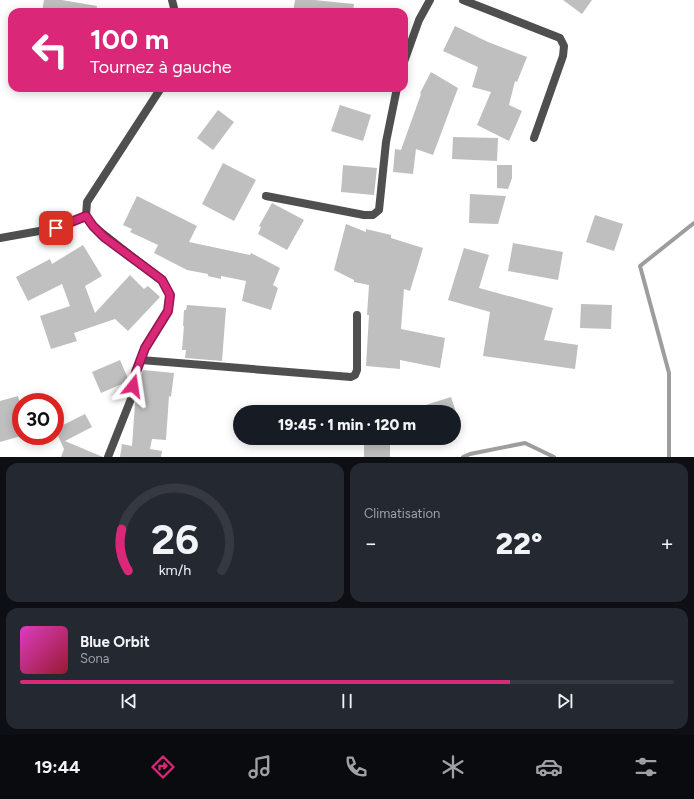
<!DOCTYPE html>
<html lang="fr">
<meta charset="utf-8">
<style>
:root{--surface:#171b24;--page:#242831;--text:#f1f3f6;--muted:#9ea1a6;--line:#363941;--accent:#db2777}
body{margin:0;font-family:Figtree,sans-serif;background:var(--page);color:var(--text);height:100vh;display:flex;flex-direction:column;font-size:15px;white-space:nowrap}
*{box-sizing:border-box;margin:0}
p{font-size:13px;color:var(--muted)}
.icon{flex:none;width:22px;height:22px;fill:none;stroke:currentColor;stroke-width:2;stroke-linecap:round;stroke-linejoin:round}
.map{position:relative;height:457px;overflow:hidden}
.drawer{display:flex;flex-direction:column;gap:6px;padding:6px;background:#0d0f14;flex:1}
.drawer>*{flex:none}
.banner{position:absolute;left:8px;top:8px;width:400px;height:84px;border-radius:12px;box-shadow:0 2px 10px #0003;background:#db2777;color:#fff;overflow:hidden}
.speed{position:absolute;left:12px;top:393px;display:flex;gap:8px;font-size:20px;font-weight:700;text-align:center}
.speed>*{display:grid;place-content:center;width:52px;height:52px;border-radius:50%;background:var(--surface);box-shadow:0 2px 10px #0003;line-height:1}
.speed .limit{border:6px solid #d22;background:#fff;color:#111}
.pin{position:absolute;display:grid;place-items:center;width:34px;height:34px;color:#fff;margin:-17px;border-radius:8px;box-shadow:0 2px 6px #0006}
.me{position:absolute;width:44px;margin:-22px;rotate:15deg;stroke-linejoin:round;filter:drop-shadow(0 0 3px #0008)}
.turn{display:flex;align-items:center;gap:14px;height:84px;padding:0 16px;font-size:18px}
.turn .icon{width:52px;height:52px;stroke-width:2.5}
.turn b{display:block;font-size:28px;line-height:34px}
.big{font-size:30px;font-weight:800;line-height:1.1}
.drawer .tile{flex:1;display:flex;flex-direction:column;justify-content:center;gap:6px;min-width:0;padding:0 14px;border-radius:12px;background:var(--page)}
.drawer .dial{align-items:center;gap:0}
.dial svg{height:104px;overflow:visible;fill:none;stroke:var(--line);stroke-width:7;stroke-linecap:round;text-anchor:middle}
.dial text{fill:var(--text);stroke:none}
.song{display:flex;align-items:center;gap:12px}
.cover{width:48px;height:48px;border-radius:6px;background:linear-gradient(135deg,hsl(310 70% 55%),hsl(350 70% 35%))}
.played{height:4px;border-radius:2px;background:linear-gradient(90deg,var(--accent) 75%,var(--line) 75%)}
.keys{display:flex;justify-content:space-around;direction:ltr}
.heat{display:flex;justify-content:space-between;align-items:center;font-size:22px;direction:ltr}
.drawer .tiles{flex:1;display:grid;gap:6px;grid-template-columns:1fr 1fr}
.tile:last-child{grid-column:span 2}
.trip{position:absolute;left:233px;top:405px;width:228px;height:40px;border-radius:20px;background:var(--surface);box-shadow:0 2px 10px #0003;font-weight:800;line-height:40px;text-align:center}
.dock{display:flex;height:64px;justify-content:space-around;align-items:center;background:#090b0e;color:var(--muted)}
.dock .icon{width:28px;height:28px}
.dock .current{color:var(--accent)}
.dock b{font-size:18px;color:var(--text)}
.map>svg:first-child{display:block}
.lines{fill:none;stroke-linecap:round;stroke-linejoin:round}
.stream{stroke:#9d9d9d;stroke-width:4}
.building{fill:#bfbfbf}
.minor{stroke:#4f4f4f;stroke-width:8}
.route-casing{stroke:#8e194d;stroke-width:10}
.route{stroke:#db2777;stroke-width:7}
</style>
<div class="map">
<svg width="694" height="457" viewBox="0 0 694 457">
<rect width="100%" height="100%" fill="#fff"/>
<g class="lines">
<g class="stream">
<path d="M 463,457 L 470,454 L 525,443 L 554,457"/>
<path d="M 669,457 L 669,373 L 640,266 L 694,223"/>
</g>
</g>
<g class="building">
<path d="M 44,0 L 62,0 L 97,6 L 96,12 L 42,12 Z"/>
<path d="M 295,0 L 314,0 L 354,4 L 353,12 L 293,12 Z"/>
<path d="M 563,0 L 592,0 L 582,14 Z"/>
<path d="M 455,26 L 488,42 L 527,57 L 517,82 L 515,81 L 509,105 L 522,111 L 509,141 L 477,125 L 491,92 L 472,87 L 478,67 L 443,51 Z"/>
<path d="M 431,72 L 458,88 L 433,155 L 416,149 L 413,174 L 393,172 L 395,149 L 401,150 L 421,94 L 420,93 Z"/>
<path d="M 340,105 L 371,115 L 363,141 L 331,131 Z"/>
<path d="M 218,110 L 234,122 L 213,150 L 197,138 Z"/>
<path d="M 453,137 L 498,138 L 497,161 L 452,159 Z"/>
<path d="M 223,163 L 256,180 L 234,221 L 202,204 Z"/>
<path d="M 343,165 L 377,168 L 374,195 L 341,192 Z"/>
<path d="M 497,165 L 512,165 L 512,178 L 508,189 L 497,188 Z"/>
<path d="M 470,194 L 506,196 L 498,224 L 469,223 Z"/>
<path d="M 137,196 L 197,226 L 189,242 L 250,255 L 251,253 L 280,268 L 273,285 L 278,288 L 271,310 L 242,301 L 246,281 L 221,276 L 221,279 L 208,276 L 208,274 L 187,270 L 154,253 L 158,245 L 130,232 L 132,229 L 123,225 Z"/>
<path d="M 272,203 L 304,220 L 287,250 L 258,234 L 261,227 L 259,226 Z"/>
<path d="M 595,215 L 623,224 L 614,251 L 586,242 Z"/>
<path d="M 346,224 L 366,232 L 366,229 L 391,235 L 391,238 L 423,248 L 410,291 L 404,289 L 401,329 L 445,338 L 440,368 L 400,360 L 400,369 L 366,366 L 369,315 L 367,315 L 369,285 L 354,282 L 354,280 L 334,270 Z"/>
<path d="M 513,243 L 563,252 L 558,280 L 508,271 Z"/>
<path d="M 83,245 L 102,276 L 85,286 L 95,313 L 130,275 L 144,289 L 148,286 L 160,297 L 128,331 L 115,319 L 74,333 L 77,341 L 51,349 L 40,316 L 70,306 L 62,284 L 28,301 L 16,277 L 50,259 L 52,264 Z"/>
<path d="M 464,248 L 489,255 L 479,288 L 553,308 L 544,340 L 578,345 L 575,369 L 483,356 L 490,312 L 448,300 Z"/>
<path d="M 581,304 L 612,305 L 611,329 L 580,328 Z"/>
<path d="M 187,305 L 226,308 L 222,361 L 185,358 L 186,350 L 182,350 L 184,326 L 183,326 L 184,310 L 186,310 Z"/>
<path d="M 120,360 L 129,381 L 101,393 L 92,372 Z"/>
<path d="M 143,370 L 174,373 L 171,397 L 169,396 L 166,440 L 152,439 L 150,449 L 162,451 L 161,457 L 120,457 L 122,444 L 132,446 L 135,403 L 137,399 L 138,402 L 140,378 Z"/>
<path d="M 18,396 L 21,408 L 21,436 L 0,442 L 0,401 Z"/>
<path d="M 451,397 L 456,412 L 413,412 L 413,409 Z"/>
<path d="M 85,414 L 92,427 L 65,441 L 103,457 L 61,457 L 64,449 L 55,429 Z"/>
<rect x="364" y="438" width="26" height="19"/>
</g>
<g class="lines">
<g class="minor">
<path d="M 172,0 L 175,12"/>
<path d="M 463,0 L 560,38 L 564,46 L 563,56 L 534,138"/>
<path d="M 404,62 L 419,20 L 430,0"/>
<path d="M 266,196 L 364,215 L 373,215 L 379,210 L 386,142 L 397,88"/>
<path d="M 0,238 L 56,228 L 86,216"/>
<path d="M 141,360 L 351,377 L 355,375 L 357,370 L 357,315"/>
<path d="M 108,457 L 131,399 L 136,372 L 145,348 L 168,311 L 170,295 L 162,280 L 93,226 L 86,216 L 87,202 L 161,88"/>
</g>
</g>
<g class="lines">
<defs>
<path id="route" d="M 56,228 L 86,216 L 93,226 L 104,237 L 162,280 L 170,295 L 168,311 L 145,348 L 136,372 L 133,386"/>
</defs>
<use href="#route" class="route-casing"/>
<use href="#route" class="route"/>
</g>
</svg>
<div class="speed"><div class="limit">30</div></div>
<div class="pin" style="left:56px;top:228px;background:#d93025"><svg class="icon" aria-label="arrive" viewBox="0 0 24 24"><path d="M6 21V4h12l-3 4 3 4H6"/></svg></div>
<svg class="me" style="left:133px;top:386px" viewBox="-20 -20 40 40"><path d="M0-17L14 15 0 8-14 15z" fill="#db2777" stroke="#fff" stroke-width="4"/></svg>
<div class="trip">19:45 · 1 min · 120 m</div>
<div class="banner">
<div class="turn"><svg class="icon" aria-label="left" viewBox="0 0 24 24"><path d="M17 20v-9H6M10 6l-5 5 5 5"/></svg><div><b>100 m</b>Tournez à gauche</div></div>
</div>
</div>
<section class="drawer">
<div class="tiles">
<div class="tile dial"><svg viewBox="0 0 100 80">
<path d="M14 69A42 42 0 1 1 86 69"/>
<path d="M14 69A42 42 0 0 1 9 37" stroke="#db2777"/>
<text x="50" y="56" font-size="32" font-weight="700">26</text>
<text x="50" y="72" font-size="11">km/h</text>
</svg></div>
<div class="tile"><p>Climatisation</p>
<div class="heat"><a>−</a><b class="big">22°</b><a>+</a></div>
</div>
<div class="tile">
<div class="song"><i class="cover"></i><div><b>Blue Orbit</b><p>Sona</p></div></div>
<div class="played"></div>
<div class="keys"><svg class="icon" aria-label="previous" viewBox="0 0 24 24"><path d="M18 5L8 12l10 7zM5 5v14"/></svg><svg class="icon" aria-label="pause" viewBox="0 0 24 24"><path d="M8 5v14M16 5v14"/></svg><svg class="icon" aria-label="next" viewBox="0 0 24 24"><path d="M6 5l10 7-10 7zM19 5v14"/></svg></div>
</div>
</div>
</section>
<nav class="dock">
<b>19:44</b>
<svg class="icon current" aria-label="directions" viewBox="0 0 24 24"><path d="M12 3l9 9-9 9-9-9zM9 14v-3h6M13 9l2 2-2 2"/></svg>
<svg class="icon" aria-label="music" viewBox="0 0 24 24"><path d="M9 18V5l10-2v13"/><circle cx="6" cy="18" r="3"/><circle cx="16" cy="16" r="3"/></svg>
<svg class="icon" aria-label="phone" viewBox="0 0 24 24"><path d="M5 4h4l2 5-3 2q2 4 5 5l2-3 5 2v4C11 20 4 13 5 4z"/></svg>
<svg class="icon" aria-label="climate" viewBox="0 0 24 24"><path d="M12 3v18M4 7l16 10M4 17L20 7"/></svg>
<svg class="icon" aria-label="car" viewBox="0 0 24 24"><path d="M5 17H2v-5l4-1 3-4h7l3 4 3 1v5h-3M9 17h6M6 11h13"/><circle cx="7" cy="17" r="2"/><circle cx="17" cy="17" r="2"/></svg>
<svg class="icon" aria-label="filters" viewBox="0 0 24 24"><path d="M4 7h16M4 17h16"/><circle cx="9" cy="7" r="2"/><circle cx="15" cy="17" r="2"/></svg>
</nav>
